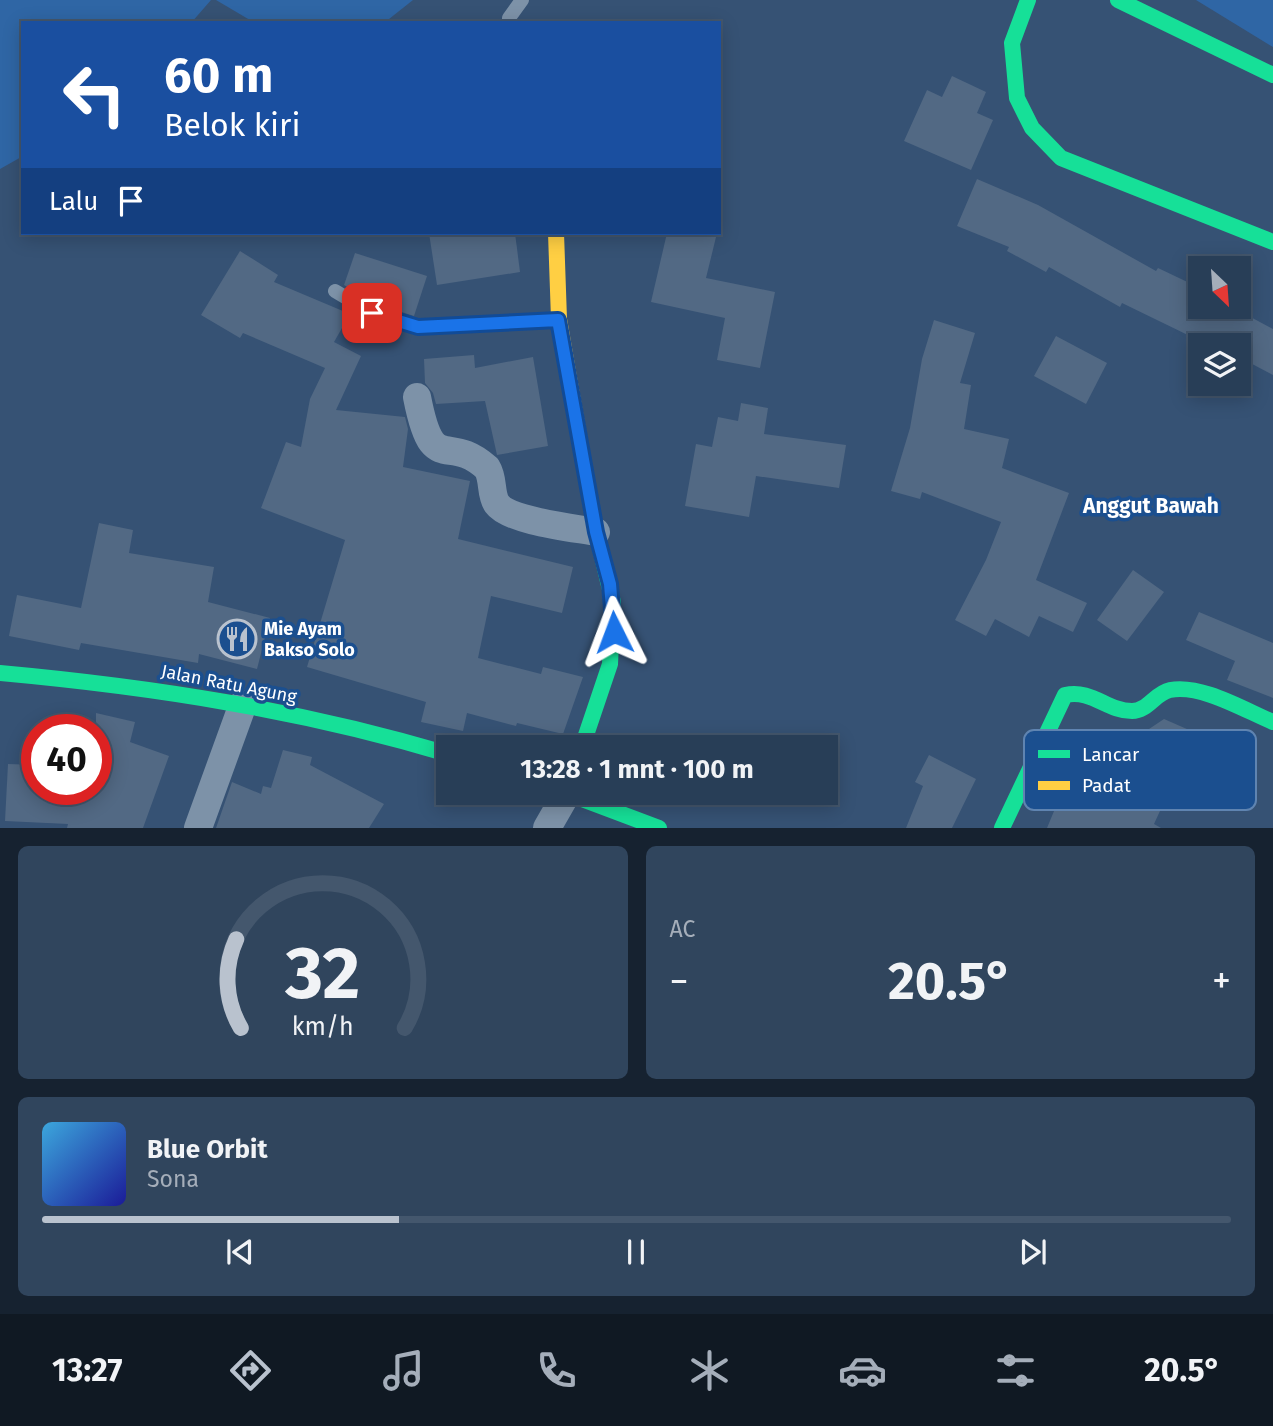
<!DOCTYPE html>
<html lang="id">
<meta charset="utf-8">
<style>
:root{--surface:#283e57;--page:#30455d;--text:#f1f3f6;--muted:#a5aeba;--line:#44576d;--accent:#b9c2ce}
body{margin:0;font-family:"Fira Sans",sans-serif;background:var(--page);color:var(--text);height:100vh;display:flex;flex-direction:column;font-size:26px;white-space:nowrap}
*{box-sizing:border-box;margin:0}
p{font-size:23px;color:var(--muted)}
.icon{flex:none;width:38px;height:38px;fill:none;stroke:currentColor;stroke-width:2;stroke-linecap:round;stroke-linejoin:round}
.map{position:relative;height:828px;overflow:hidden}
.details{display:flex;flex-direction:column;gap:18px;padding:18px;background:#162230;flex:1}
.details>*{flex:none}
.hud{position:absolute;left:21px;top:21px;width:700px;height:214px;border-radius:0px;box-shadow:0 4px 18px #0003,0 0 0 2px var(--line);background:#1a4fa0;color:#fff;overflow:hidden}
.needle{width:46px;rotate:155deg}
.controls{position:absolute;left:1188px;top:256px;display:grid;gap:14px}
.controls a{display:grid;place-items:center;width:63px;height:63px;border-radius:0px;background:var(--surface);box-shadow:0 4px 18px #0003,0 0 0 2px var(--line);font-size:35px}
.speed{position:absolute;left:21px;top:714px;display:flex;gap:14px;font-size:35px;font-weight:700;text-align:center}
.speed>*{display:grid;place-content:center;width:91px;height:91px;border-radius:50%;background:var(--surface);box-shadow:0 4px 18px #0003,0 0 0 2px var(--line);line-height:1}
.speed .limit{border:10px solid #d22;background:#fff;color:#111}
.pin{position:absolute;display:grid;place-items:center;width:60px;height:60px;color:#fff;margin:-30px;border-radius:14px;box-shadow:0 4px 10px #0006}
.me{position:absolute;width:77px;margin:-38px;rotate:357deg;stroke-linejoin:round;filter:drop-shadow(0 0 5px #0008)}
.turn{display:flex;align-items:center;gap:24px;height:147px;padding:0 28px;font-size:32px}
.turn .icon{width:91px;height:91px;stroke-width:2.5}
.turn b{display:block;font-size:49px;line-height:60px}
.then{display:flex;align-items:center;height:66px;padding:0 28px;background:#0003;gap:14px;font-size:26px}
.big{font-size:52px;font-weight:700;line-height:1.1}
.details .widget{flex:1;display:flex;flex-direction:column;justify-content:center;gap:10px;min-width:0;padding:0 24px;border-radius:10px;background:var(--page)}
.details .dial{align-items:center;gap:0}
.dial svg{height:182px;overflow:visible;fill:none;stroke:var(--line);stroke-width:7;stroke-linecap:round;text-anchor:middle}
.dial text{fill:var(--text);stroke:none}
.song{display:flex;align-items:center;gap:21px}
.cover{width:84px;height:84px;border-radius:10px;background:linear-gradient(135deg,hsl(200 70% 55%),hsl(240 70% 35%))}
.played{height:7px;border-radius:4px;background:linear-gradient(90deg,var(--accent) 30%,var(--line) 30%)}
.keys{display:flex;justify-content:space-around;direction:ltr}
.heat{display:flex;justify-content:space-between;align-items:center;font-size:38px;direction:ltr}
.details .tiles{flex:1;display:grid;gap:18px;grid-template-columns:1fr 1fr}
.widget:last-child{grid-column:span 2}
.trip{position:absolute;left:436px;top:735px;width:402px;height:70px;border-radius:0px;background:var(--surface);box-shadow:0 4px 18px #0003,0 0 0 2px var(--line);font-weight:700;line-height:70px;text-align:center}
.tab-bar{display:flex;height:112px;justify-content:space-around;align-items:center;background:#101923;color:var(--muted)}
.tab-bar .icon{width:49px;height:49px}
.tab-bar .selected{color:var(--accent)}
.tab-bar b{font-size:32px;color:var(--text)}
.map>svg:first-child{display:block}
.green{fill:#2f66a5}
.building{fill:#526984}
.lines{fill:none;stroke-linecap:round;stroke-linejoin:round}
.lane{stroke:#7d92a8;stroke-width:14}
.street{stroke:#7d92a8;stroke-width:28}
.fast{stroke:#16e098;stroke-width:16}
.slow{stroke:#ffcf43;stroke-width:16}
.route-casing{stroke:#114b97;stroke-width:18}
.route{stroke:#1a73e8;stroke-width:12}
.labels{text-anchor:middle;stroke-width:7;stroke-linejoin:round;paint-order:stroke}
.poi-label{font-size:18px;font-weight:bold;fill:#fff;stroke:#1b4f8f;text-anchor:start}
.street-label{font-size:18px;fill:#fff;stroke:#1b4f8f}
.quarter-label{font-size:21px;font-weight:bold;fill:#fff;stroke:#1b4f8f}
.key{fill:#1b4f8f;stroke:#5f84b1;stroke-width:2}
.key-label{font-size:19px;fill:#fff}
</style>
<div class="map">
<svg width="1273" height="828" viewBox="0 0 1273 828">
<rect width="100%" height="100%" fill="#365274"/>
<g class="green">
<path d="M 0,0 L 211,0 L 191,23 L 23,23 L 23,156 L 0,169 Z"/>
<path d="M 216,0 L 413,0 L 384,23 L 255,23 Z"/>
<path d="M 1196,0 L 1273,0 L 1273,47 Z"/>
</g>
<g class="building">
<path d="M 952,76 L 986,92 L 977,113 L 993,120 L 971,170 L 904,141 L 927,90 L 942,97 Z"/>
<path d="M 977,179 L 1038,205 L 1156,271 L 1158,268 L 1200,288 L 1200,306 L 1230,306 L 1273,329 L 1273,375 L 1239,357 L 1239,345 L 1216,345 L 1196,334 L 1194,338 L 1122,303 L 1120,307 L 1049,267 L 1046,272 L 1007,251 L 1009,247 L 957,226 Z"/>
<path d="M 429,233 L 515,233 L 520,272 L 437,285 Z"/>
<path d="M 667,233 L 717,233 L 706,278 L 775,292 L 760,368 L 717,360 L 725,318 L 651,302 Z"/>
<path d="M 240,251 L 278,275 L 274,282 L 350,314 L 334,342 L 361,356 L 336,410 L 405,417 L 408,429 L 403,467 L 470,481 L 458,539 L 573,567 L 562,613 L 491,596 L 478,658 L 541,674 L 543,667 L 583,677 L 563,734 L 517,723 L 516,726 L 467,713 L 463,731 L 421,722 L 426,702 L 307,667 L 345,540 L 261,508 L 286,442 L 301,447 L 310,399 L 325,368 L 243,333 L 240,338 L 201,315 Z"/>
<path d="M 355,253 L 427,276 L 414,316 L 376,304 L 344,285 Z"/>
<path d="M 934,320 L 975,333 L 960,383 L 971,385 L 964,429 L 1009,439 L 1002,468 L 1069,493 L 1036,580 L 1087,603 L 1073,632 L 1039,616 L 1029,637 L 995,619 L 986,636 L 955,620 L 986,560 L 1001,522 L 922,492 L 920,499 L 891,491 L 910,428 L 922,359 Z"/>
<path d="M 1056,336 L 1107,363 L 1086,404 L 1034,376 Z"/>
<path d="M 474,355 L 475,368 L 533,357 L 548,446 L 497,455 L 485,401 L 436,404 L 433,393 L 425,383 L 424,359 Z"/>
<path d="M 741,403 L 768,408 L 764,434 L 846,445 L 839,488 L 756,476 L 749,517 L 685,506 L 696,444 L 712,447 L 718,417 L 738,421 Z"/>
<path d="M 99,523 L 133,530 L 129,553 L 214,567 L 208,602 L 270,618 L 257,669 L 199,654 L 198,663 L 81,643 L 79,650 L 9,636 L 17,595 L 81,608 Z"/>
<path d="M 1133,570 L 1164,592 L 1127,641 L 1097,620 Z"/>
<path d="M 1199,612 L 1273,643 L 1273,698 L 1227,680 L 1235,661 L 1186,640 Z"/>
<path d="M 96,713 L 135,722 L 130,742 L 169,756 L 143,828 L 67,828 L 68,824 L 5,821 L 8,764 L 37,765 L 37,789 L 96,789 Z"/>
<path d="M 1164,719 L 1196,733 L 1154,824 L 1161,828 L 1047,828 L 1064,787 L 1113,807 L 1149,729 Z"/>
<path d="M 283,750 L 312,757 L 310,765 L 384,804 L 369,828 L 216,828 L 232,782 L 261,794 L 263,786 L 271,788 Z"/>
<path d="M 929,755 L 976,779 L 952,828 L 906,828 L 923,786 L 915,782 Z"/>
</g>
<g class="lines">
<g class="lane">
<path d="M 509,18 L 522,0"/>
<path d="M 335,291 L 372,313 L 417,327 L 557,320"/>
</g>
<g class="street">
<path d="M 417,397 C 433,479 446,431 487,468 C 494,479 490,494 497,504 C 509,521 575,528 596,532"/>
<path d="M 198,828 L 243,704"/>
<path d="M 547,828 L 567,793"/>
</g>
<g class="fast">
<path d="M 1028,0 L 1012,43 L 1017,98 L 1032,128 L 1061,158 L 1273,242"/>
<path d="M 1118,0 L 1273,75"/>
<path d="M 0,673 C 153,687 301,710 448,754"/>
<path d="M 582,747 L 610,664 L 613,602 L 594,523"/>
<path d="M 566,793 L 659,828"/>
<path d="M 1002,828 L 1065,695 C 1092,689 1107,711 1132,711 C 1148,711 1155,693 1170,690 C 1202,684 1244,710 1273,722"/>
</g>
<path class="slow" d="M 556,233 L 559,319 L 594,523"/>
</g>
<g class="lines">
<defs>
<path id="route" d="M 372,313 L 418,327 L 558,320 L 596,532 L 610,584 L 614,632"/>
</defs>
<use href="#route" class="route-casing"/>
<use href="#route" class="route"/>
</g>
<defs>
<symbol id="restaurant-ring" viewBox="-11 -11 22 22"><circle r="9.5" fill="#1b4f8f" stroke="#b9c2ce" stroke-width="1.5"/><path d="M-5-6h1v4h1v-4h1v4h1v-4h1v5L-1.5 .5V6h-2V.5L-5-1ZM5-6V6H3V1.5H1.5Q1.5-4 5-6Z" fill="#b9c2ce"/></symbol>
</defs>
<g fill-rule="evenodd">
<use href="#restaurant-ring" x="215" y="617" width="44" height="44"/>
</g>
<g class="labels">
<g class="poi-label">
<text x="264" y="635">Mie Ayam<tspan x="264" dy="21">Bakso Solo</tspan></text>
</g>
<g class="street-label">
<text transform="translate(229 684) rotate(11)" y="6">Jalan Ratu Agung</text>
</g>
<g class="quarter-label">
<text x="1151" y="513">Anggut Bawah</text>
</g>
</g>
<rect x="1024" y="730" width="232" height="80" rx="10" class="key"/>
<rect x="1038" y="750" width="32" height="8" fill="#16e098"/>
<rect x="1038" y="781" width="32" height="9" fill="#ffcf43"/>
<g class="key-label">
<text x="1082" y="761">Lancar</text>
<text x="1082" y="792">Padat</text>
</g>
</svg>
<div class="controls">
<a><svg class="needle" viewBox="-14 -14 28 28"><path d="M0-13l5 13h-10z" fill="#e53935"/><path d="M0 13l5-13h-10z" fill="#a5aeba"/></svg></a>
<a><svg class="icon" aria-label="layers" viewBox="0 0 24 24"><path d="M12 4l9 5-9 5-9-5zM3 14l9 5 9-5"/></svg></a>
</div>
<div class="speed"><div class="limit">40</div></div>
<div class="pin" style="left:372px;top:313px;background:#d93025"><svg class="icon" aria-label="arrive" viewBox="0 0 24 24"><path d="M6 21V4h12l-3 4 3 4H6"/></svg></div>
<svg class="me" style="left:614px;top:632px" viewBox="-20 -20 40 40"><path d="M0-17L14 15 0 8-14 15z" fill="#1a73e8" stroke="#fff" stroke-width="4"/></svg>
<div class="trip">13:28 · 1 mnt · 100 m</div>
<div class="hud">
<div class="turn"><svg class="icon" aria-label="left" viewBox="0 0 24 24"><path d="M17 20v-9H6M10 6l-5 5 5 5"/></svg><div><b>60 m</b>Belok kiri</div></div>
<div class="then">Lalu<svg class="icon" aria-label="arrive" viewBox="0 0 24 24"><path d="M6 21V4h12l-3 4 3 4H6"/></svg></div>
</div>
</div>
<section class="details">
<div class="tiles">
<div class="widget dial"><svg viewBox="0 0 100 80">
<path d="M14 69A42 42 0 1 1 86 69"/>
<path d="M14 69A42 42 0 0 1 12 30" stroke="#b9c2ce"/>
<text x="50" y="56" font-size="32" font-weight="700">32</text>
<text x="50" y="72" font-size="11">km/h</text>
</svg></div>
<div class="widget"><p>AC</p>
<div class="heat"><a>−</a><b class="big">20.5°</b><a>+</a></div>
</div>
<div class="widget">
<div class="song"><i class="cover"></i><div><b>Blue Orbit</b><p>Sona</p></div></div>
<div class="played"></div>
<div class="keys"><svg class="icon" aria-label="previous" viewBox="0 0 24 24"><path d="M18 5L8 12l10 7zM5 5v14"/></svg><svg class="icon" aria-label="pause" viewBox="0 0 24 24"><path d="M8 5v14M16 5v14"/></svg><svg class="icon" aria-label="next" viewBox="0 0 24 24"><path d="M6 5l10 7-10 7zM19 5v14"/></svg></div>
</div>
</div>
</section>
<nav class="tab-bar">
<b>13:27</b>
<svg class="icon selected" aria-label="directions" viewBox="0 0 24 24"><path d="M12 3l9 9-9 9-9-9zM9 14v-3h6M13 9l2 2-2 2"/></svg>
<svg class="icon" aria-label="music" viewBox="0 0 24 24"><path d="M9 18V5l10-2v13"/><circle cx="6" cy="18" r="3"/><circle cx="16" cy="16" r="3"/></svg>
<svg class="icon" aria-label="phone" viewBox="0 0 24 24"><path d="M5 4h4l2 5-3 2q2 4 5 5l2-3 5 2v4C11 20 4 13 5 4z"/></svg>
<svg class="icon" aria-label="climate" viewBox="0 0 24 24"><path d="M12 3v18M4 7l16 10M4 17L20 7"/></svg>
<svg class="icon" aria-label="car" viewBox="0 0 24 24"><path d="M5 17H2v-5l4-1 3-4h7l3 4 3 1v5h-3M9 17h6M6 11h13"/><circle cx="7" cy="17" r="2"/><circle cx="17" cy="17" r="2"/></svg>
<svg class="icon" aria-label="filters" viewBox="0 0 24 24"><path d="M4 7h16M4 17h16"/><circle cx="9" cy="7" r="2"/><circle cx="15" cy="17" r="2"/></svg>
<b>20.5°</b>
</nav>
